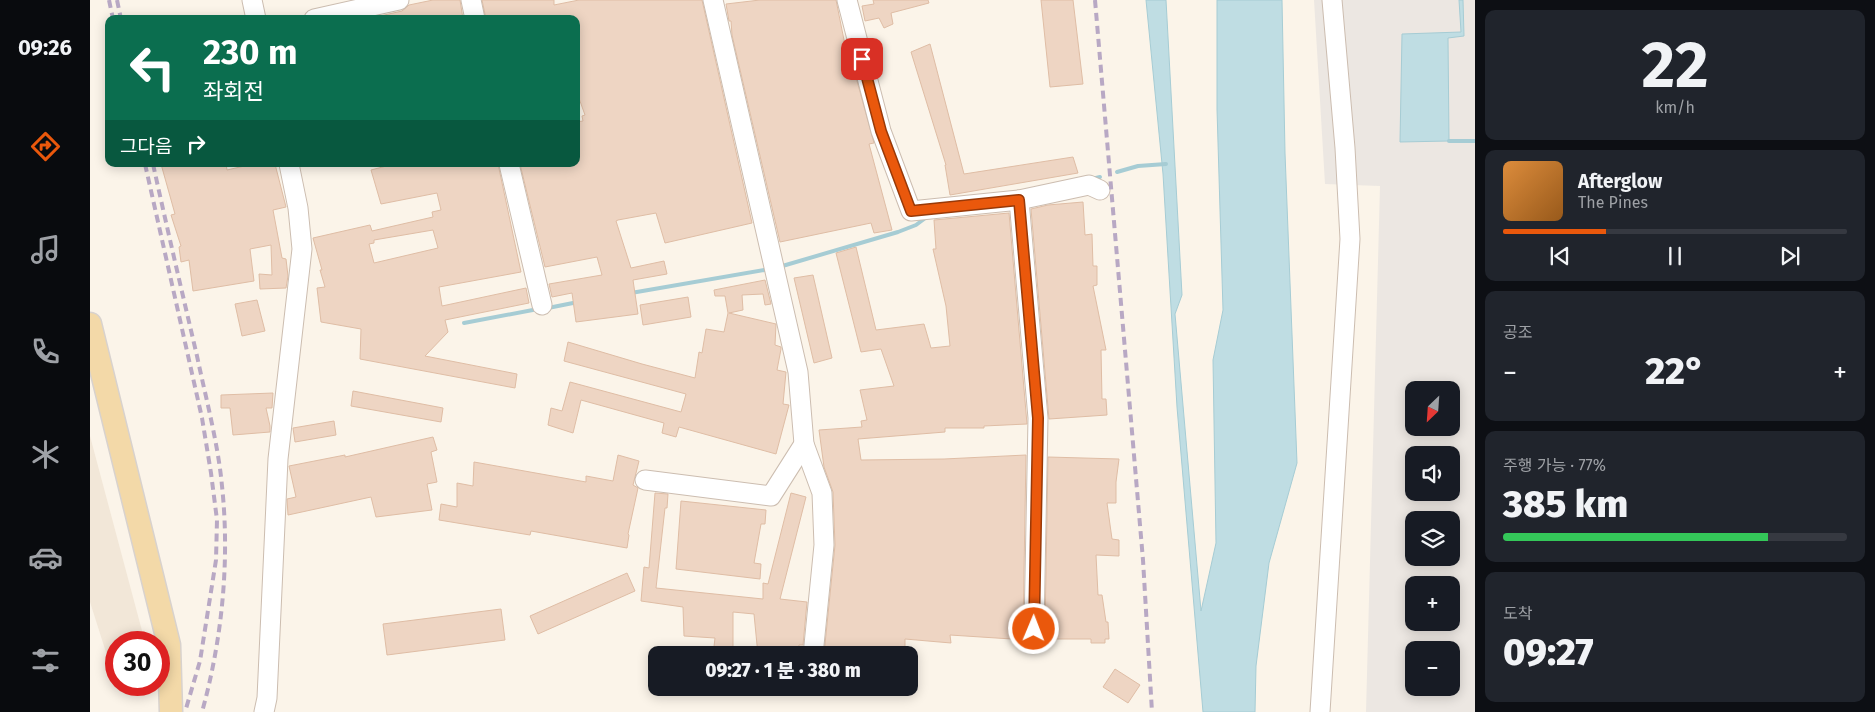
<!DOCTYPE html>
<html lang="ko">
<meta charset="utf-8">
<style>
:root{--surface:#171b24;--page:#20242c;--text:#f1f3f6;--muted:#9ea1a6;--line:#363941;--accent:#ea580c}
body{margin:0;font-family:"Fira Sans","Noto Sans KR",sans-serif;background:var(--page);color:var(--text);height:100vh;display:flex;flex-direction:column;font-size:19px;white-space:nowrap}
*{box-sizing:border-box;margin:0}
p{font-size:16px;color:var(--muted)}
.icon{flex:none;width:28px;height:28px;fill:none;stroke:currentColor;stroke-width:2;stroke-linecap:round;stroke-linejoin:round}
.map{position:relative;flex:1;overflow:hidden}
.panel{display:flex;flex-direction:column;gap:10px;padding:10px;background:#0d0f14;width:400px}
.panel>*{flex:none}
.guide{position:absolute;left:15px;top:15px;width:475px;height:152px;border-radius:10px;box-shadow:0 2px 12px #0003;background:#0b6e4f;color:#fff;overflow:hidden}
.needle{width:32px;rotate:205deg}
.buttons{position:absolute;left:1315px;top:381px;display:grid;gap:10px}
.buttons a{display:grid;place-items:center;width:55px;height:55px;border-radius:10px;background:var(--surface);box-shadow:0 2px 12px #0003;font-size:25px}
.speed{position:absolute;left:15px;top:631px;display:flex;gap:10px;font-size:25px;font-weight:700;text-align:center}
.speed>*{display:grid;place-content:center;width:65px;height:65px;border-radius:50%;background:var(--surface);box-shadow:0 2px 12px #0003;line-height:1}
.speed .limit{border:8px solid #d22;background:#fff;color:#111}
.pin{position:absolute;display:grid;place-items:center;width:42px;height:42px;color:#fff;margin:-21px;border-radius:10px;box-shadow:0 2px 8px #0006}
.me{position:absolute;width:55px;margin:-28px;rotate:1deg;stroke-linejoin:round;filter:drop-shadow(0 0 4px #0008)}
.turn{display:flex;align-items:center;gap:18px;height:105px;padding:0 15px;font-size:22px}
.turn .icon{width:65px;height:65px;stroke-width:2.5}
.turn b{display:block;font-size:35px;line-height:42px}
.then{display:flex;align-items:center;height:48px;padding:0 15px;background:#0003;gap:10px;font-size:19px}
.big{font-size:38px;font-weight:800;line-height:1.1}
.panel .widget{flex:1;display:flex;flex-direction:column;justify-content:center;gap:8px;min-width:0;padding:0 18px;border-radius:10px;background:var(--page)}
.panel .dial{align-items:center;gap:0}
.dial b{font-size:65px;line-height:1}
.song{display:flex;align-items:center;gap:15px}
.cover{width:60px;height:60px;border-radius:8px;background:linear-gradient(135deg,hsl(30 70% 55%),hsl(30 70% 35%))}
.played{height:5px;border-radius:2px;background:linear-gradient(90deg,var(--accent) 30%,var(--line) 30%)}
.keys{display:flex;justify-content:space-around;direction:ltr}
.heat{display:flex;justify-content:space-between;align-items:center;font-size:28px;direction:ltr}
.charge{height:8px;border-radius:4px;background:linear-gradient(90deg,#34c759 77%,var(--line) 0)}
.trip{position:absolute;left:558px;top:646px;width:270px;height:50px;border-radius:10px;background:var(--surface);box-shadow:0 2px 12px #0003;font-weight:800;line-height:50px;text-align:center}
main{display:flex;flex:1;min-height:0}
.tab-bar{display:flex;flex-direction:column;width:90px;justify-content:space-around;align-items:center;background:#090b0e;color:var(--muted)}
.tab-bar .icon{width:35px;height:35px}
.tab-bar .selected{color:var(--accent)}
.tab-bar b{font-size:22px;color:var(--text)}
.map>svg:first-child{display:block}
.residential{fill:#f2e7d8}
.industrial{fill:#ece7e2;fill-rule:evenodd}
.water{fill:#bfdde3;stroke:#a6ccd4}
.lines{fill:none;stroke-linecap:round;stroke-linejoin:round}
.stream{stroke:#a6ccd4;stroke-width:4}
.building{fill:#eed5c3;stroke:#dfbda5;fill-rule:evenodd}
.minor-casing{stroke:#ccbdb0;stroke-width:21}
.major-casing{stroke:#d8d2ce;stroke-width:25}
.minor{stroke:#fff;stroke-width:19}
.major{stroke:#f3d9a8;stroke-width:22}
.rail{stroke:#b8a8c4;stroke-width:4;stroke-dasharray:8 5;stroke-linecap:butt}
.route-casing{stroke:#983908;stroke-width:12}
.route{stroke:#ea580c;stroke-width:9}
</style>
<main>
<nav class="tab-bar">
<b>09:26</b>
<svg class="icon selected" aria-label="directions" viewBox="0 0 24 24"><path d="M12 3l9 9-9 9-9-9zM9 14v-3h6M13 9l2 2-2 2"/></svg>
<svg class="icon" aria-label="music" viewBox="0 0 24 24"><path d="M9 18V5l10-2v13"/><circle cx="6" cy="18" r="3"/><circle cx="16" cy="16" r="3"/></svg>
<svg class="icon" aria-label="phone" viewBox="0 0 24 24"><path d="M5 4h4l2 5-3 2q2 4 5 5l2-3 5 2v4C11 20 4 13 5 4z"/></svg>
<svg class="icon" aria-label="climate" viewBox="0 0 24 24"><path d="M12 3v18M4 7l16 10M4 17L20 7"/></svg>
<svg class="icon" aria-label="car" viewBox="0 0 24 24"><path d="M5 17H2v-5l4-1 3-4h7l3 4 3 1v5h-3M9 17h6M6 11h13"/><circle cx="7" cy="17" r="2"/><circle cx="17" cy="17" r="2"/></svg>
<svg class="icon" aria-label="filters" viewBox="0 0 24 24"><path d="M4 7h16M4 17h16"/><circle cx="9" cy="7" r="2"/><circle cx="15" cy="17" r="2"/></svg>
</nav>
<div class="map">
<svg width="1385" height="712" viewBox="0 0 1385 712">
<rect width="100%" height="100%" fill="#fbf4e9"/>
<path class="residential" d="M 0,436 L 55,642 L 26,642 L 26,663 L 20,665 L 0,602 Z"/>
<path class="industrial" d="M 1224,0 L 1385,0 L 1385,712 L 1276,712 L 1290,186 L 1235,184 ZM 1324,390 L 1361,390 L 1361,428 L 1324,428 ZM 1324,455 L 1361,455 L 1361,492 L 1324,492 ZM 1324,520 L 1361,520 L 1361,558 L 1324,558 ZM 1324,585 L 1361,585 L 1361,622 L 1324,622 ZM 1324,650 L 1361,650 L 1361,688 L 1324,688 Z"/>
<g class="water">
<path d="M 1056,0 L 1076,0 L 1092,295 L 1085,314 L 1111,611 L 1126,543 L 1123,360 L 1133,310 L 1127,109 L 1127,0 L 1192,0 L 1195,153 L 1207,463 L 1179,563 L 1166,666 L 1165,712 L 1113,712 L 1087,407 L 1073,174 Z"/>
<path d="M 1369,0 L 1373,0 L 1374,36 L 1358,38 L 1359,141 L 1310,142 L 1312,34 L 1371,32 Z"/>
</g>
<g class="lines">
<g class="stream">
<path d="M 1359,141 L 1385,141"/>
<path d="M 1027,172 L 1048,166 L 1076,164"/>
<path d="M 1002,179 L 1010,177"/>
<path d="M 689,267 L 808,232 L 826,225 L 838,216"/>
<path d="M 541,293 L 680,269"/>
<path d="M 458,308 L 488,302"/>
<path d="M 374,323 L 448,309"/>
</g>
</g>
<g class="building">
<path d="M 343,0 L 370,0 L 373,19 L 355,19 L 355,16 L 339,19 L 291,19 L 290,16 L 312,11 L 319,5 Z"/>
<path d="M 392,0 L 464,0 L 464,5 L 489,0 L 612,0 L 662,223 L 575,243 L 566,213 L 528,220 L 526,221 L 541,268 L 574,261 L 577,274 L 543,280 L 548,314 L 486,322 L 482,293 L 462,297 L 459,284 L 512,275 L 507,257 L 455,267 L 430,164 L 486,164 L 486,122 L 493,121 L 492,116 L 495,115 L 486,90 L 486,19 L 396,19 Z"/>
<path d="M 670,0 L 746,0 L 758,60 L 761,59 L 784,143 L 779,144 L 802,230 L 784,233 L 781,223 L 690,242 L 642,35 L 641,21 L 639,21 L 636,4 Z"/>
<path d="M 783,0 L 838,0 L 839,3 L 801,13 L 803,24 L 794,28 L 789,18 L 775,21 L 772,6 L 784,4 Z"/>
<path d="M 951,0 L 983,0 L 993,84 L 960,87 Z"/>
<path d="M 840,44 L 874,174 L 983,157 L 988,173 L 860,195 L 855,165 L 856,165 L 821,52 Z"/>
<path d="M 71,164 L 136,164 L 137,170 L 163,164 L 185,164 L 196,207 L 183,210 L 192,258 L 196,259 L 198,276 L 196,288 L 170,289 L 169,274 L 182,275 L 181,245 L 160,249 L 164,281 L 103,291 L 99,260 L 91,262 L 89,247 L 91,246 L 81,215 L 85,214 Z"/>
<path d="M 304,164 L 408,164 L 431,272 L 349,287 L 352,306 L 436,288 L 439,303 L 355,320 L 358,332 L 335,356 L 427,374 L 425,388 L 270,359 L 271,329 L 231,322 L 227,288 L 235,287 L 230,270 L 232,270 L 223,238 L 280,225 L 282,231 L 343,217 L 342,212 L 351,210 L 347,193 L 291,204 L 281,170 ZM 343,230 L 348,248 L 284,263 L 279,244 L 284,243 L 284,240 Z"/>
<path d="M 993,202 L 995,235 L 1002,234 L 1003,266 L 1007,266 L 1007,285 L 1003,286 L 1016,350 L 1011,350 L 1012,399 L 1016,399 L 1017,415 L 959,419 L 941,209 L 958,205 Z"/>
<path d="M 919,213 L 937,424 L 894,426 L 894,428 L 855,428 L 855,432 L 768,439 L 771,460 L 854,459 L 936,455 L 933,629 L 934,635 L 938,639 L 937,640 L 860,635 L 861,643 L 815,639 L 815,655 L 734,654 L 745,545 L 743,492 L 734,467 L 729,430 L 772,427 L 771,421 L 777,420 L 770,390 L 804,386 L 791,349 L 771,352 L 746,253 L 766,247 L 786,330 L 834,324 L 841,348 L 860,346 L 856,306 L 843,249 L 846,249 L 844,220 Z"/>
<path d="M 723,275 L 742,358 L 724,363 L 704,278 Z"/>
<path d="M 675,280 L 681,304 L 675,305 L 673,294 L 652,295 L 653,310 L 639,313 L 686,324 L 685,345 L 691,347 L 691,349 L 687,370 L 696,372 L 693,404 L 699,405 L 686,454 L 589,427 L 586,437 L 572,433 L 574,423 L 491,400 L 483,433 L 458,425 L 461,408 L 472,411 L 480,382 L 591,412 L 596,394 L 474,361 L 478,342 L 552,364 L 605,378 L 609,352 L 612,353 L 616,329 L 634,332 L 638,313 L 635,296 L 625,296 L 624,290 Z"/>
<path d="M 598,297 L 601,317 L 553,325 L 550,305 Z"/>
<path d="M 167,300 L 175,331 L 152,336 L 145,304 Z"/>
<path d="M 263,391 L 353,408 L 351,422 L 261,406 Z"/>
<path d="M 183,393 L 182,408 L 176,408 L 180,426 L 180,432 L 143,435 L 140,408 L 131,408 L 131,395 Z"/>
<path d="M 244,421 L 246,435 L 205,442 L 203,428 Z"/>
<path d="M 343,437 L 347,450 L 341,452 L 347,482 L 337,484 L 342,510 L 286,517 L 281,497 L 198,515 L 197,499 L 206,497 L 199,466 L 255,455 L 255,457 Z"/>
<path d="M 528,455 L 549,461 L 543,485 L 548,488 L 538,534 L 539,535 L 537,548 L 441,531 L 440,535 L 349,520 L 351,504 L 367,507 L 367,483 L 383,486 L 384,462 L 496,482 L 496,476 L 523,481 Z"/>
<path d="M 958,457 L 1029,459 L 1026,482 L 1026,503 L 1017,503 L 1022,539 L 1029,540 L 1029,556 L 1006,555 L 1008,595 L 1012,595 L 1016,622 L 1018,622 L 1019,639 L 1015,639 L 1015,643 L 1001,643 L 1001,639 L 949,639 L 953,635 L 955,629 Z"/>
<path d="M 565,493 L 578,494 L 577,508 L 575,508 L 566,588 L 673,599 L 673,583 L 678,584 L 701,493 L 716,497 L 690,599 L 717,602 L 713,645 L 709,645 L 708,655 L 668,655 L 664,614 L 643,612 L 643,655 L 623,655 L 625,638 L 594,636 L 593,607 L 551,601 L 554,567 L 559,568 Z"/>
<path d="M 591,501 L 676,510 L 675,524 L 671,524 L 664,563 L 671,564 L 670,579 L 586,569 Z"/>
<path d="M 537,573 L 545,591 L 448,634 L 440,616 Z"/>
<path d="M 411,609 L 415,640 L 297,655 L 293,624 Z"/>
<path d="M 1025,669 L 1050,685 L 1038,703 L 1013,687 Z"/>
</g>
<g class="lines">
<defs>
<g id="minor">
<path d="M 162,0 L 166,19"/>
<path d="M 381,0 L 385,19"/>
<path d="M 623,0 L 708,372 L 714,444 L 732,493 L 734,545 L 723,655"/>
<path d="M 757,0 L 791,131 L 821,211 L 929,200 L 999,185 L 1010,190"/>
<path d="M 224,19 L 309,0"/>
<path d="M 419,164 L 452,305"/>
<path d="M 929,200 L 948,418 L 944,629"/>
<path d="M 555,480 L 681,496 L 714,444"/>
<path d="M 174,712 L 177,698 L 188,459 L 212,249 L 208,208 L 199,164"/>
<path d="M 1230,712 L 1260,239 L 1255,148 L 1242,0"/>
</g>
<path id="major" d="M 0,324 L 79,645 L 81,712"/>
</defs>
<use href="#minor" class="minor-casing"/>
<use href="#major" class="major-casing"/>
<use href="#minor" class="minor"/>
<use href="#major" class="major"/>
<g class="rail">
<path d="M 19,0 L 23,19"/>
<path d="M 27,0 L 31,19"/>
<path d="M 1005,0 L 1053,560 L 1062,712"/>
<path d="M 55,164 L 112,418 L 121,473 L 127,520 L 126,560 L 110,661 L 95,712"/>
<path d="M 63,164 C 77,228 92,292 107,356 C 116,399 128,443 132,486 C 140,561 132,640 112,712"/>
</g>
</g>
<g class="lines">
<defs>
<path id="route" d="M 772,59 L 791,131 L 821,211 L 929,200 L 948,418 L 944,629"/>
</defs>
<use href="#route" class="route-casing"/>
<use href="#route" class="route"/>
</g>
</svg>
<div class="buttons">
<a><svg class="needle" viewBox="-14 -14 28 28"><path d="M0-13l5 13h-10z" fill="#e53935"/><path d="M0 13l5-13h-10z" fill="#9ea1a6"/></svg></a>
<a><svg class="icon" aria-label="sound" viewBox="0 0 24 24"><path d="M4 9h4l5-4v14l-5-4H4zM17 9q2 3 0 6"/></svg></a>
<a><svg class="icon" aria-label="layers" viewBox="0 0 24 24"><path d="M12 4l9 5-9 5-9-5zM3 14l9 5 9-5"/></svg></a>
<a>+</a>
<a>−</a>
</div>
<div class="speed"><div class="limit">30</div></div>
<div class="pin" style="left:772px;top:59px;background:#d93025"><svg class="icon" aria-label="arrive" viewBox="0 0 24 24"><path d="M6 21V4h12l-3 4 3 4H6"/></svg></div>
<svg class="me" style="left:944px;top:629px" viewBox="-20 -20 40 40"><circle r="17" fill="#ea580c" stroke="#fff" stroke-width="3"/><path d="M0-11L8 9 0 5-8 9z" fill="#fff"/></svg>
<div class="trip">09:27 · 1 분 · 380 m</div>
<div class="guide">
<div class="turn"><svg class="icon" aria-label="left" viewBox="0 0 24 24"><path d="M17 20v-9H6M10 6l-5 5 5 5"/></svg><div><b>230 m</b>좌회전</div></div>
<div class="then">그다음<svg class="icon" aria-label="right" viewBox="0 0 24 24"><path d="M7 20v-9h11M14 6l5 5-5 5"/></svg></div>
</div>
</div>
<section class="panel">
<div class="widget dial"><b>22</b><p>km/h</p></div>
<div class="widget">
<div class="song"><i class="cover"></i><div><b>Afterglow</b><p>The Pines</p></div></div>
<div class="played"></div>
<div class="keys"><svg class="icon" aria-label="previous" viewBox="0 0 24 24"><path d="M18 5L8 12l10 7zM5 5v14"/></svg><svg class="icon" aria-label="pause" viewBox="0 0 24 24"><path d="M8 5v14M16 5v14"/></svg><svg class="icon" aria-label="next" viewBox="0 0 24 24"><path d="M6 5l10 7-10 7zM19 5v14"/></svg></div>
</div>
<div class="widget"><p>공조</p>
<div class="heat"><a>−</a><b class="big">22°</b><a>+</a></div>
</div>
<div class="widget"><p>주행 가능 · 77%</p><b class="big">385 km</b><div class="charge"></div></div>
<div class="widget"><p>도착</p><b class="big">09:27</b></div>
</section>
</main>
